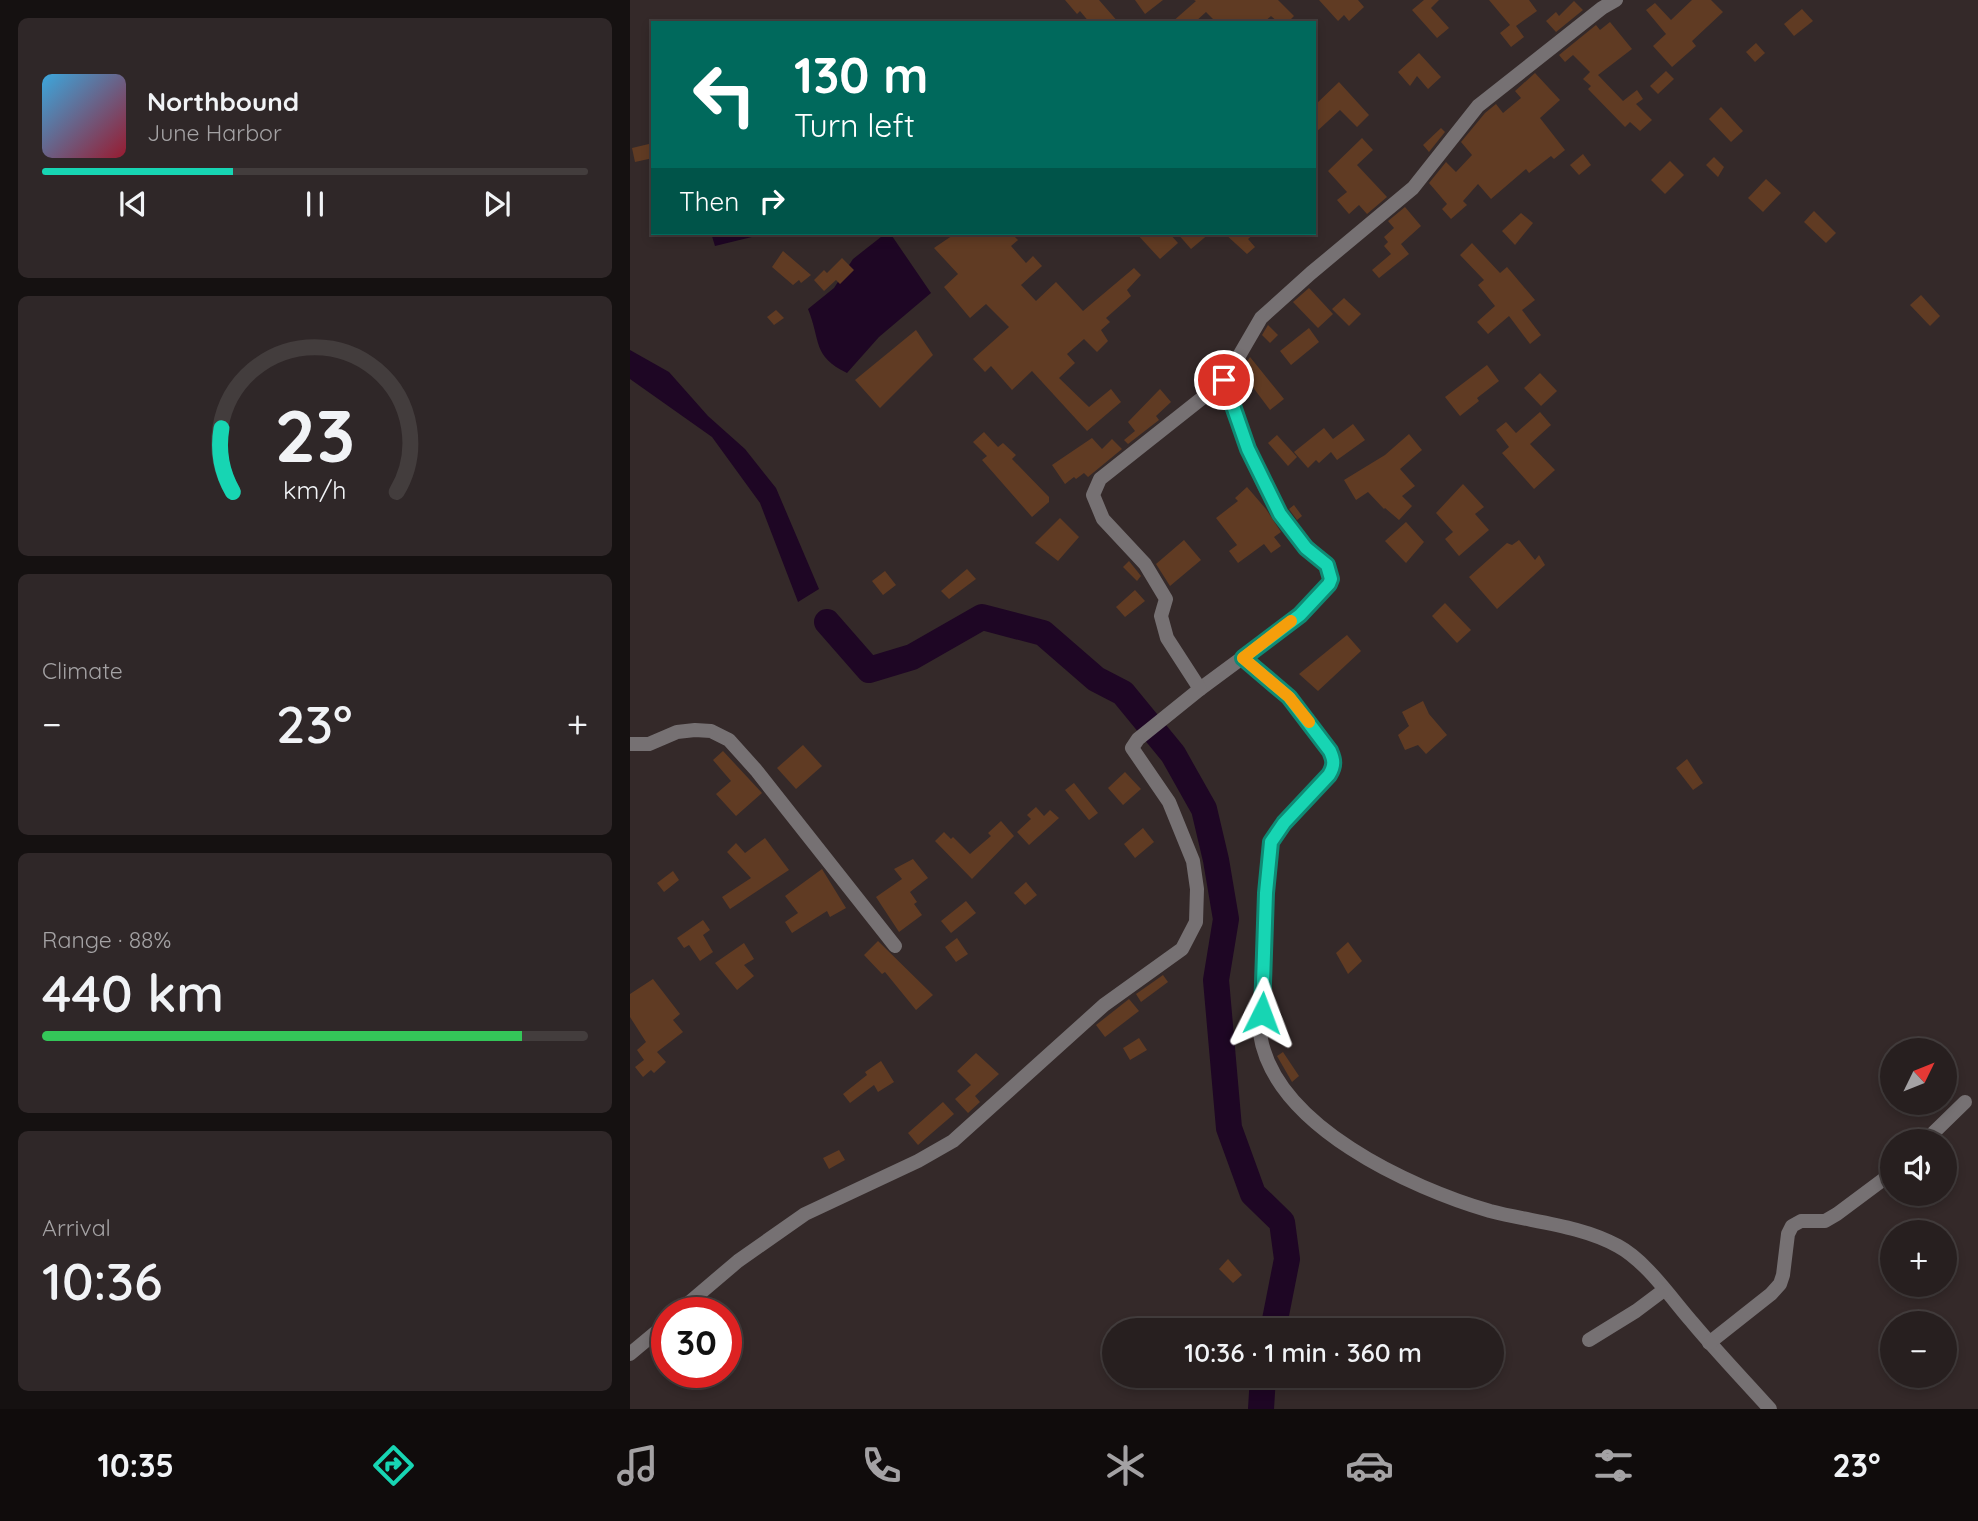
<!DOCTYPE html>
<meta charset="utf-8">
<style>
:root{--surface:#271f1f;--page:#2f2728;--text:#f1f3f6;--muted:#a4a2a4;--line:#433d3d;--accent:#17d5b3}
body{margin:0;font-family:Quicksand,sans-serif;background:var(--page);color:var(--text);height:100vh;display:flex;flex-direction:column;font-size:26px;white-space:nowrap}
*{box-sizing:border-box;margin:0}
p{font-size:23px;color:var(--muted)}
.icon{flex:none;width:38px;height:38px;fill:none;stroke:currentColor;stroke-width:2;stroke-linecap:round;stroke-linejoin:round}
.map{position:relative;flex:1;overflow:hidden}
.details{display:flex;flex-direction:column;gap:18px;padding:18px;background:#151111;width:630px}
.details>*{flex:none}
.hud{position:absolute;left:21px;top:21px;width:665px;height:214px;border-radius:0px;box-shadow:0 4px 10px #0003,0 0 0 2px var(--line);background:#00695c;color:#fff;overflow:hidden}
.needle{width:46px;rotate:47deg}
.fabs{position:absolute;left:1250px;top:1038px;display:grid;gap:14px}
.fabs a{display:grid;place-items:center;width:77px;height:77px;border-radius:50%;background:var(--surface);box-shadow:0 4px 10px #0003,0 0 0 2px var(--line);font-size:35px}
.speed{position:absolute;left:21px;top:1297px;display:flex;gap:14px;font-size:35px;font-weight:700;text-align:center}
.speed>*{display:grid;place-content:center;width:91px;height:91px;border-radius:50%;background:var(--surface);box-shadow:0 4px 10px #0003,0 0 0 2px var(--line);line-height:1}
.speed .limit{border:10px solid #d22;background:#fff;color:#111}
.pin{position:absolute;display:grid;place-items:center;width:60px;height:60px;color:#fff;margin:-30px;border:4px solid #fff;border-radius:50%;box-shadow:0 2px 7px #0007}
.me{position:absolute;width:77px;margin:-38px;rotate:3deg;stroke-linejoin:round;filter:drop-shadow(0 0 5px #0008)}
.turn{display:flex;align-items:center;gap:24px;height:147px;padding:0 28px;font-size:32px}
.turn .icon{width:91px;height:91px;stroke-width:2.5}
.turn b{display:block;font-size:49px;line-height:60px}
.then{display:flex;align-items:center;height:66px;padding:0 28px;background:#0003;gap:14px;font-size:26px}
.big{font-size:52px;font-weight:600;line-height:1.1}
.details .widget{flex:1;display:flex;flex-direction:column;justify-content:center;gap:10px;min-width:0;padding:0 24px;border-radius:10px;background:var(--page)}
.details .dial{align-items:center;gap:0}
.dial svg{height:182px;overflow:visible;fill:none;stroke:var(--line);stroke-width:7;stroke-linecap:round;text-anchor:middle}
.dial text{fill:var(--text);stroke:none}
.song{display:flex;align-items:center;gap:21px}
.cover{width:84px;height:84px;border-radius:10px;background:linear-gradient(135deg,hsl(200 70% 55%),hsl(350 70% 35%))}
.played{height:7px;border-radius:4px;background:linear-gradient(90deg,var(--accent) 35%,var(--line) 35%)}
.keys{display:flex;justify-content:space-around;direction:ltr}
.heat{display:flex;justify-content:space-between;align-items:center;font-size:38px;direction:ltr}
.charge{height:10px;border-radius:5px;background:linear-gradient(90deg,#34c759 88%,var(--line) 0)}
.trip{position:absolute;left:472px;top:1318px;width:402px;height:70px;border-radius:35px;background:var(--surface);box-shadow:0 4px 10px #0003,0 0 0 2px var(--line);font-weight:600;line-height:70px;text-align:center}
.menu{display:flex;height:112px;justify-content:space-around;align-items:center;background:#100c0c;color:var(--muted)}
.menu .icon{width:49px;height:49px}
.menu .on{color:var(--accent)}
.menu b{font-size:32px;color:var(--text)}
main{display:flex;flex:1;min-height:0}
.map>svg:first-child{display:block}
.water{fill:#1e0624}
.lines{fill:none;stroke-linecap:round;stroke-linejoin:round}
.river{stroke:#1e0624;stroke-width:26}
.building{fill:#603b23}
.minor{stroke:#767173;stroke-width:14}
.route-casing{stroke:#0f8a74;stroke-width:18}
.route{stroke:#17d5b3;stroke-width:12}
.slow{stroke:#f59e0b;stroke-width:12}
</style>
<main>
<section class="details">
<div class="widget">
<div class="song"><i class="cover"></i><div><b>Northbound</b><p>June Harbor</p></div></div>
<div class="played"></div>
<div class="keys"><svg class="icon" aria-label="previous" viewBox="0 0 24 24"><path d="M18 5L8 12l10 7zM5 5v14"/></svg><svg class="icon" aria-label="pause" viewBox="0 0 24 24"><path d="M8 5v14M16 5v14"/></svg><svg class="icon" aria-label="next" viewBox="0 0 24 24"><path d="M6 5l10 7-10 7zM19 5v14"/></svg></div>
</div>
<div class="widget dial"><svg viewBox="0 0 100 80">
<path d="M14 69A42 42 0 1 1 86 69"/>
<path d="M14 69A42 42 0 0 1 9 41" stroke="#17d5b3"/>
<text x="50" y="56" font-size="32" font-weight="700">23</text>
<text x="50" y="72" font-size="11">km/h</text>
</svg></div>
<div class="widget"><p>Climate</p>
<div class="heat"><a>−</a><b class="big">23°</b><a>+</a></div>
</div>
<div class="widget"><p>Range · 88%</p><b class="big">440 km</b><div class="charge"></div></div>
<div class="widget"><p>Arrival</p><b class="big">10:36</b></div>
</section>
<div class="map">
<svg width="1348" height="1409" viewBox="0 0 1348 1409">
<rect width="100%" height="100%" fill="#342929"/>
<g class="water">
<path d="M 81,233 L 129,233 L 130,235 L 85,246 Z"/>
<path d="M 256,233 L 260,233 L 301,293 L 249,337 L 217,373 C 182,356 191,341 178,309 L 204,288 L 223,259 Z"/>
<path d="M 0,350 L 39,372 L 78,416 L 115,449 L 146,488 L 189,589 L 168,602 L 130,503 L 82,437 L 0,379 Z"/>
</g>
<g class="lines">
<g class="river">
<path d="M 197,622 L 239,670 L 282,657 L 352,617 L 413,633 L 466,679 L 493,693 L 543,754 L 574,809 L 586,860 L 596,919 L 586,980 L 599,1128 L 623,1194 L 652,1222 L 657,1259 L 643,1330"/>
<path d="M 631,1409 L 633,1376"/>
</g>
</g>
<g class="building">
<path d="M 435,0 L 469,0 L 489,23 L 460,23 L 450,11 L 447,14 Z"/>
<path d="M 505,0 L 533,0 L 515,14 Z"/>
<path d="M 564,0 L 648,0 L 664,16 L 657,23 L 649,23 L 641,16 L 633,23 L 587,23 L 576,12 L 564,23 L 541,23 L 566,1 Z"/>
<path d="M 689,0 L 728,0 L 734,7 L 719,21 L 714,15 L 708,21 Z"/>
<path d="M 794,0 L 809,0 L 801,8 L 819,28 L 807,38 L 782,10 Z"/>
<path d="M 859,0 L 899,0 L 907,11 L 886,26 L 894,37 L 881,47 L 870,33 L 880,25 Z"/>
<path d="M 1062,0 L 1081,0 L 1093,12 L 1062,41 L 1066,46 L 1042,67 L 1023,46 L 1036,34 L 1016,10 L 1025,3 L 1041,20 Z"/>
<path d="M 944,1 L 953,10 L 926,32 L 916,21 L 926,12 L 929,16 Z"/>
<path d="M 1172,9 L 1183,21 L 1164,36 L 1154,24 Z"/>
<path d="M 980,22 L 1002,49 L 968,75 L 993,101 L 1007,90 L 1013,99 L 1006,104 L 1022,120 L 1010,131 L 1000,122 L 995,127 L 958,89 L 961,86 L 953,79 L 960,72 L 943,55 L 935,62 L 929,55 L 966,25 L 970,30 Z"/>
<path d="M 1126,43 L 1135,53 L 1125,62 L 1116,52 Z"/>
<path d="M 789,53 L 811,77 L 798,89 L 787,76 L 780,86 L 768,72 Z"/>
<path d="M 1036,71 L 1044,79 L 1028,94 L 1020,86 Z"/>
<path d="M 905,73 L 930,100 L 910,118 L 935,150 L 924,159 L 921,156 L 899,173 L 896,169 L 861,199 L 848,184 L 833,201 L 837,205 L 821,219 L 812,209 L 817,204 L 799,183 L 816,162 L 826,172 L 842,155 L 831,142 L 855,113 L 866,104 L 873,113 L 891,98 L 885,91 Z"/>
<path d="M 709,82 L 739,115 L 727,127 L 710,110 L 684,134 L 684,106 Z"/>
<path d="M 1091,107 L 1113,131 L 1101,142 L 1079,119 Z"/>
<path d="M 811,128 L 815,132 L 799,152 L 793,145 Z"/>
<path d="M 732,138 L 743,150 L 727,165 L 757,197 L 737,214 L 729,205 L 719,214 L 707,200 L 717,192 L 698,171 Z"/>
<path d="M 23,143 L 23,158 L 5,162 L 2,148 Z"/>
<path d="M 953,154 L 961,165 L 949,175 L 940,165 Z"/>
<path d="M 1084,157 L 1094,167 L 1088,177 L 1076,165 Z"/>
<path d="M 1040,161 L 1054,175 L 1035,194 L 1021,180 Z"/>
<path d="M 1136,179 L 1151,193 L 1133,212 L 1118,198 Z"/>
<path d="M 775,207 L 791,226 L 771,244 L 779,254 L 749,278 L 742,270 L 761,254 L 754,246 L 758,242 L 754,237 L 764,228 L 758,221 Z"/>
<path d="M 1184,211 L 1206,233 L 1196,243 L 1174,222 Z"/>
<path d="M 891,213 L 903,223 L 885,245 L 872,231 Z"/>
<path d="M 326,233 L 381,233 L 388,240 L 381,246 L 396,263 L 403,256 L 412,266 L 391,285 L 406,301 L 426,282 L 453,311 L 504,268 L 511,275 L 497,290 L 501,296 L 476,318 L 480,322 L 471,330 L 478,341 L 467,352 L 454,339 L 437,354 L 445,363 L 429,378 L 459,407 L 481,389 L 491,402 L 457,431 L 402,371 L 382,390 L 361,366 L 355,372 L 343,359 L 379,327 L 356,304 L 340,318 L 314,287 L 328,274 L 304,248 Z"/>
<path d="M 506,233 L 539,233 L 548,243 L 530,259 Z"/>
<path d="M 547,233 L 580,233 L 561,249 Z"/>
<path d="M 594,233 L 625,233 L 618,239 L 625,247 L 617,254 Z"/>
<path d="M 842,243 L 870,273 L 877,267 L 905,300 L 892,310 L 911,335 L 900,344 L 879,316 L 858,334 L 847,322 L 865,306 L 848,285 L 854,280 L 830,255 Z"/>
<path d="M 153,251 L 181,275 L 171,283 L 169,280 L 163,285 L 142,267 Z"/>
<path d="M 212,258 L 224,270 L 210,284 L 206,280 L 194,291 L 184,280 L 194,270 L 197,273 Z"/>
<path d="M 679,288 L 703,314 L 688,328 L 663,302 Z"/>
<path d="M 1291,295 L 1310,316 L 1300,326 L 1280,305 Z"/>
<path d="M 714,298 L 731,314 L 719,326 L 702,309 Z"/>
<path d="M 146,310 L 154,318 L 144,325 L 137,317 Z"/>
<path d="M 638,325 L 648,335 L 640,343 L 632,335 Z"/>
<path d="M 679,328 L 689,342 L 661,365 L 650,351 Z"/>
<path d="M 286,330 L 303,355 L 250,408 L 225,380 Z"/>
<path d="M 620,357 L 654,399 L 640,410 L 622,386 L 613,394 L 608,389 L 605,381 Z"/>
<path d="M 857,365 L 869,381 L 847,398 L 849,401 L 830,416 L 815,397 Z"/>
<path d="M 910,373 L 927,391 L 911,406 L 894,388 Z"/>
<path d="M 530,389 L 541,402 L 526,416 L 529,420 L 498,444 L 494,440 L 505,431 L 498,422 Z"/>
<path d="M 910,412 L 921,425 L 900,444 L 925,470 L 904,489 L 872,453 L 879,447 L 866,430 L 876,422 L 886,433 Z"/>
<path d="M 723,424 L 735,440 L 707,460 L 701,452 L 689,463 L 686,460 L 678,468 L 664,452 L 694,428 L 703,439 Z"/>
<path d="M 354,432 L 368,447 L 373,443 L 386,455 L 382,459 L 419,497 L 419,502 L 402,517 L 352,460 L 357,456 L 343,442 Z"/>
<path d="M 779,434 L 792,450 L 770,469 L 785,486 L 772,496 L 782,506 L 769,520 L 755,508 L 754,509 L 738,492 L 726,500 L 714,480 L 755,455 Z"/>
<path d="M 647,435 L 667,457 L 658,466 L 638,443 Z"/>
<path d="M 462,438 L 472,449 L 482,439 L 492,449 L 458,477 L 454,473 L 446,479 L 444,477 L 435,484 L 422,465 Z"/>
<path d="M 833,484 L 854,507 L 845,514 L 859,530 L 829,556 L 815,539 L 823,532 L 806,513 Z"/>
<path d="M 617,487 L 636,509 L 651,532 L 644,537 L 651,546 L 641,553 L 634,544 L 608,563 L 599,551 L 607,545 L 586,518 L 608,501 L 605,498 Z"/>
<path d="M 664,505 L 672,516 L 667,520 L 659,509 Z"/>
<path d="M 430,518 L 449,537 L 428,561 L 405,543 Z"/>
<path d="M 776,522 L 794,542 L 776,563 L 755,541 Z"/>
<path d="M 554,540 L 571,560 L 540,586 L 526,564 Z"/>
<path d="M 889,540 L 905,560 L 909,555 L 915,565 L 867,609 L 839,577 L 877,543 L 882,545 Z"/>
<path d="M 499,561 L 511,576 L 507,581 L 493,567 Z"/>
<path d="M 337,569 L 346,579 L 319,599 L 311,591 Z"/>
<path d="M 255,571 L 266,585 L 253,595 L 242,581 Z"/>
<path d="M 505,590 L 515,601 L 495,617 L 486,607 Z"/>
<path d="M 815,603 L 841,630 L 827,643 L 802,616 Z"/>
<path d="M 717,635 L 731,651 L 688,691 L 669,674 Z"/>
<path d="M 793,701 L 799,714 L 817,735 L 796,754 L 788,745 L 775,750 L 768,735 L 779,726 L 772,712 Z"/>
<path d="M 173,745 L 192,766 L 166,789 L 147,768 Z"/>
<path d="M 93,751 L 132,793 L 106,816 L 86,794 L 101,781 L 83,760 Z"/>
<path d="M 1057,759 L 1073,783 L 1063,790 L 1046,768 Z"/>
<path d="M 495,772 L 511,789 L 493,805 L 478,788 Z"/>
<path d="M 444,783 L 468,813 L 459,820 L 435,790 Z"/>
<path d="M 406,807 L 414,816 L 420,810 L 429,818 L 399,845 L 387,832 L 401,819 L 397,815 Z"/>
<path d="M 371,821 L 384,836 L 342,879 L 305,841 L 314,832 L 321,839 L 323,837 L 340,854 L 361,836 L 358,833 Z"/>
<path d="M 513,828 L 524,842 L 505,858 L 494,844 Z"/>
<path d="M 135,838 L 159,870 L 100,909 L 92,897 L 121,878 L 97,852 L 106,843 L 115,853 Z"/>
<path d="M 283,859 L 298,878 L 280,892 L 287,902 L 284,904 L 292,915 L 269,932 L 246,897 L 272,879 L 264,869 Z"/>
<path d="M 192,869 L 216,908 L 200,917 L 197,911 L 162,933 L 155,922 L 168,913 L 155,896 Z"/>
<path d="M 43,871 L 49,880 L 34,892 L 27,883 Z"/>
<path d="M 396,882 L 407,895 L 395,905 L 384,893 Z"/>
<path d="M 336,901 L 346,913 L 321,933 L 311,921 Z"/>
<path d="M 73,920 L 80,930 L 73,935 L 83,952 L 70,961 L 59,945 L 54,948 L 47,938 Z"/>
<path d="M 327,938 L 338,954 L 326,962 L 315,947 Z"/>
<path d="M 248,941 L 303,995 L 286,1010 L 255,972 L 252,974 L 234,955 Z"/>
<path d="M 718,942 L 732,961 L 718,974 L 706,953 Z"/>
<path d="M 114,943 L 124,959 L 114,965 L 124,976 L 107,990 L 85,963 Z"/>
<path d="M 533,975 L 538,982 L 511,1002 L 506,994 Z"/>
<path d="M 23,979 L 50,1014 L 43,1020 L 53,1032 L 27,1052 L 36,1062 L 24,1073 L 21,1070 L 13,1077 L 5,1067 L 14,1060 L 7,1050 L 16,1042 L 0,1017 L 0,994 Z"/>
<path d="M 499,999 L 509,1011 L 475,1037 L 466,1025 Z"/>
<path d="M 509,1038 L 517,1050 L 500,1060 L 493,1048 Z"/>
<path d="M 653,1052 L 669,1076 L 662,1082 L 647,1056 Z"/>
<path d="M 346,1053 L 369,1074 L 345,1096 L 350,1102 L 338,1113 L 325,1099 L 341,1085 L 327,1071 Z"/>
<path d="M 251,1061 L 264,1082 L 248,1092 L 244,1085 L 220,1103 L 213,1094 L 237,1075 L 235,1072 Z"/>
<path d="M 313,1102 L 324,1114 L 288,1145 L 278,1133 Z"/>
<path d="M 209,1150 L 215,1160 L 199,1169 L 193,1158 Z"/>
<path d="M 598,1259 L 612,1275 L 603,1283 L 589,1269 Z"/>
</g>
<g class="lines">
<g class="minor">
<path d="M 613,658 L 658,697 L 680,723 L 704,759 L 704,767 L 700,775 L 654,823 L 641,842 L 636,893 L 630,1034 C 644,1126 781,1188 860,1211 C 902,1222 950,1225 988,1246 C 1016,1261 1041,1298 1062,1322 C 1087,1352 1114,1380 1140,1409"/>
<path d="M 570,689 L 670,615 L 699,584 L 701,579 C 698,560 676,548 664,533 C 629,489 612,433 595,380"/>
<path d="M 0,744 L 19,744 L 47,732 L 65,730 L 81,731 L 99,740 L 126,770 L 265,946"/>
<path d="M 1295,1141 L 1335,1102"/>
<path d="M 48,1312 L 108,1261 L 175,1214 L 288,1161 L 323,1141 L 474,1005 L 552,949 L 566,922 L 567,889 L 563,861 L 539,802 L 502,748 L 508,739 L 570,689 L 537,638 L 531,616 L 536,599 L 515,564 L 473,519 L 463,495 L 470,479 L 595,380 L 631,318 L 681,273 L 783,188 L 848,106 L 972,8 L 986,0"/>
<path d="M 959,1340 L 1006,1311 L 1034,1290"/>
<path d="M 1079,1343 L 1141,1294 L 1150,1284 L 1153,1275 L 1158,1234 L 1162,1226 L 1171,1221 L 1195,1221 L 1207,1214 L 1262,1173"/>
<path d="M 0,1354 L 37,1323"/>
</g>
</g>
<g class="lines">
<defs>
<path id="route" d="M 594,380 L 618,449 L 650,514 L 676,548 L 697,565 L 701,579 L 699,584 L 670,615 L 613,658 L 659,697 L 700,751 C 704,760 705,765 699,775 L 654,823 L 641,842 L 636,893 L 632,1013"/>
</defs>
<use href="#route" class="route-casing"/>
<use href="#route" class="route"/>
<path class="slow" d="M 661,621 L 613,658 L 659,697 L 679,722"/>
</g>
</svg>
<div class="fabs">
<a><svg class="needle" viewBox="-14 -14 28 28"><path d="M0-13l5 13h-10z" fill="#e53935"/><path d="M0 13l5-13h-10z" fill="#a4a2a4"/></svg></a>
<a><svg class="icon" aria-label="sound" viewBox="0 0 24 24"><path d="M4 9h4l5-4v14l-5-4H4zM17 9q2 3 0 6"/></svg></a>
<a>+</a>
<a>−</a>
</div>
<div class="speed"><div class="limit">30</div></div>
<div class="pin" style="left:594px;top:380px;background:#d93025"><svg class="icon" aria-label="arrive" viewBox="0 0 24 24"><path d="M6 21V4h12l-3 4 3 4H6"/></svg></div>
<svg class="me" style="left:632px;top:1013px" viewBox="-20 -20 40 40"><path d="M0-17L14 15 0 8-14 15z" fill="#17d5b3" stroke="#fff" stroke-width="4"/></svg>
<div class="trip">10:36 · 1 min · 360 m</div>
<div class="hud">
<div class="turn"><svg class="icon" aria-label="left" viewBox="0 0 24 24"><path d="M17 20v-9H6M10 6l-5 5 5 5"/></svg><div><b>130 m</b>Turn left</div></div>
<div class="then">Then<svg class="icon" aria-label="right" viewBox="0 0 24 24"><path d="M7 20v-9h11M14 6l5 5-5 5"/></svg></div>
</div>
</div>
</main>
<nav class="menu">
<b>10:35</b>
<svg class="icon on" aria-label="directions" viewBox="0 0 24 24"><path d="M12 3l9 9-9 9-9-9zM9 14v-3h6M13 9l2 2-2 2"/></svg>
<svg class="icon" aria-label="music" viewBox="0 0 24 24"><path d="M9 18V5l10-2v13"/><circle cx="6" cy="18" r="3"/><circle cx="16" cy="16" r="3"/></svg>
<svg class="icon" aria-label="phone" viewBox="0 0 24 24"><path d="M5 4h4l2 5-3 2q2 4 5 5l2-3 5 2v4C11 20 4 13 5 4z"/></svg>
<svg class="icon" aria-label="climate" viewBox="0 0 24 24"><path d="M12 3v18M4 7l16 10M4 17L20 7"/></svg>
<svg class="icon" aria-label="car" viewBox="0 0 24 24"><path d="M5 17H2v-5l4-1 3-4h7l3 4 3 1v5h-3M9 17h6M6 11h13"/><circle cx="7" cy="17" r="2"/><circle cx="17" cy="17" r="2"/></svg>
<svg class="icon" aria-label="filters" viewBox="0 0 24 24"><path d="M4 7h16M4 17h16"/><circle cx="9" cy="7" r="2"/><circle cx="15" cy="17" r="2"/></svg>
<b>23°</b>
</nav>
